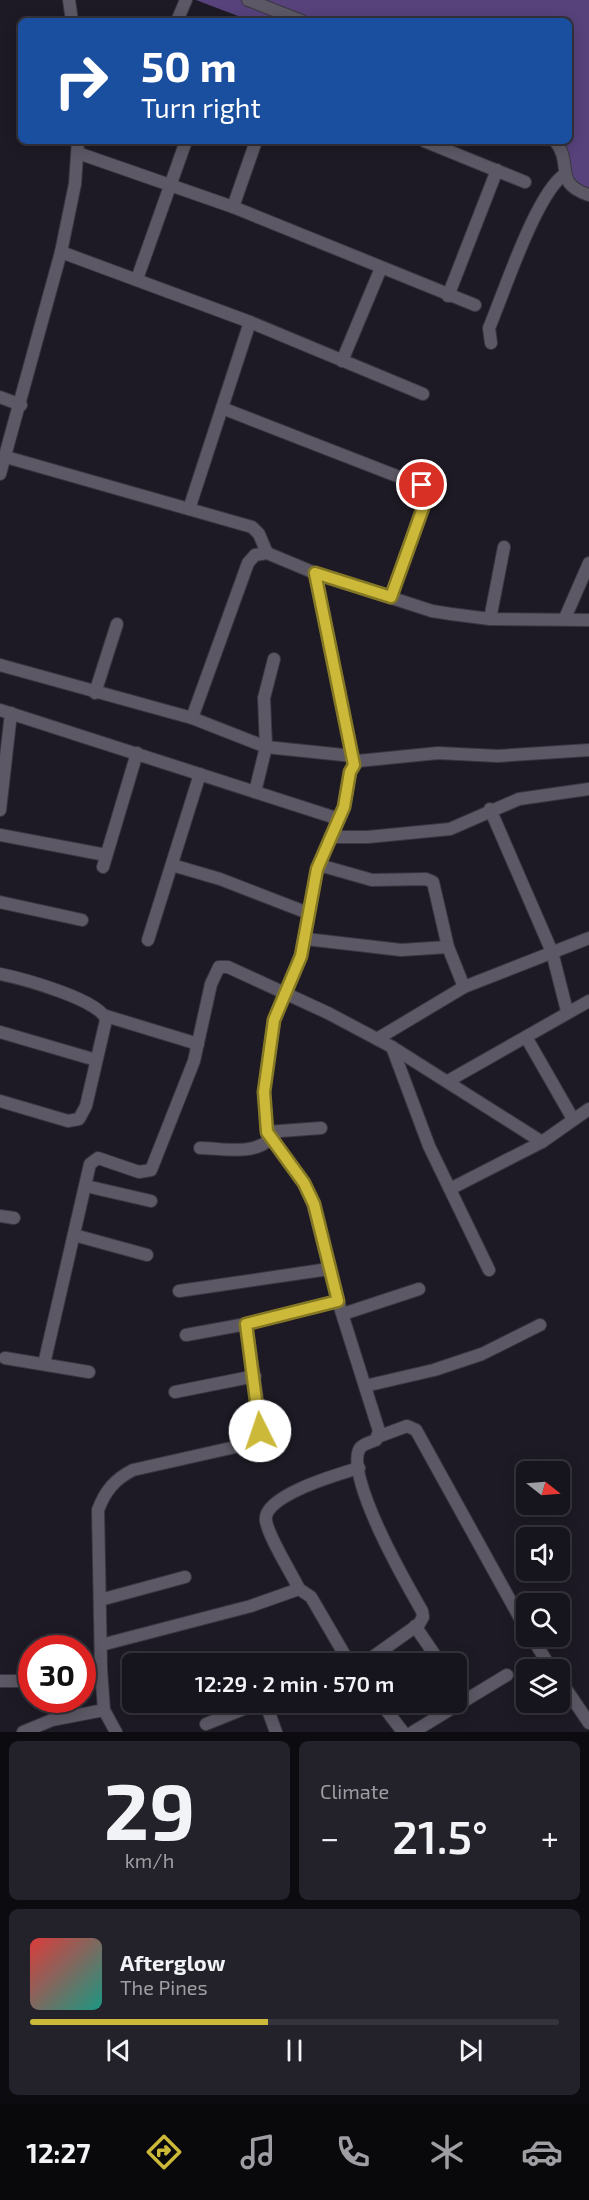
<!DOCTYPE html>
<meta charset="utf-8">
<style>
:root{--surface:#16141c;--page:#232129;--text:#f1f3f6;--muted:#9e9ea3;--line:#35333b;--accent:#ccb939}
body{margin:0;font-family:"Exo 2",sans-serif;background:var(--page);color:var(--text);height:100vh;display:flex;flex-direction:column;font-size:22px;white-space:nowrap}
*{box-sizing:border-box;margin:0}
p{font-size:20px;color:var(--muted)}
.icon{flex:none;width:33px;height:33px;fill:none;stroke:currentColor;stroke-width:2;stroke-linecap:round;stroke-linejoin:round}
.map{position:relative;height:1732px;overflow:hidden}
.side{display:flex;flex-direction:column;gap:9px;padding:9px;background:#0c0b0f;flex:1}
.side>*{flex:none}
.hud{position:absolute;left:18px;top:18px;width:554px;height:126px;border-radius:9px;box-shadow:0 3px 15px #0003,0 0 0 2px var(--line);background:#1a4fa0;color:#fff;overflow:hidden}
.needle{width:39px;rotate:107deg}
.buttons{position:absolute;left:516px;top:1461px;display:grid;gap:12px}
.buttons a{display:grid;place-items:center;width:54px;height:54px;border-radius:9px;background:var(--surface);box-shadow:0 3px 15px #0003,0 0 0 2px var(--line);font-size:30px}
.speed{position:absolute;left:18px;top:1635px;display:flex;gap:12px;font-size:30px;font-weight:700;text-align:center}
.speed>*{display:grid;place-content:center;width:78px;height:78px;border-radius:50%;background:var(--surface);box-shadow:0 3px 15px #0003,0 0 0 2px var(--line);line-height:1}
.speed .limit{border:9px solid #d22;background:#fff;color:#111}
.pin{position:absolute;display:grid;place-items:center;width:51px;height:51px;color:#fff;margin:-26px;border:3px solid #fff;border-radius:50%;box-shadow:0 2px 6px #0007}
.me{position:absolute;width:66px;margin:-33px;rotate:356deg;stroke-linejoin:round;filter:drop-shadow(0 0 4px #0008)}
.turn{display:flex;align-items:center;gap:21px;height:126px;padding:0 24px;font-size:27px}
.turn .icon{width:78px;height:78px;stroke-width:2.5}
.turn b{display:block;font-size:42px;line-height:51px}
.big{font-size:45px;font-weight:600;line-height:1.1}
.side .card{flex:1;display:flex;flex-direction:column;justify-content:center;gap:9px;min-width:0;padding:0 21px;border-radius:9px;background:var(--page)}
.side .dial{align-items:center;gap:0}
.dial b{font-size:78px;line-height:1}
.song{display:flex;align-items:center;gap:18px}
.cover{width:72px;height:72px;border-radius:9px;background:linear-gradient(135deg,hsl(0 70% 55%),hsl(170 70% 35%))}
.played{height:6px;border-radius:3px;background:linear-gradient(90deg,var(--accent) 45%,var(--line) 45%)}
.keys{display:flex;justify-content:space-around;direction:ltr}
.heat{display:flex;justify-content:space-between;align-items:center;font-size:33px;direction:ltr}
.side .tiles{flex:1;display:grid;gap:9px;grid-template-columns:1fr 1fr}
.card:last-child{grid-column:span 2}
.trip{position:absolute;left:122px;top:1653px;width:345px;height:60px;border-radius:9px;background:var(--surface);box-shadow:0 3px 15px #0003,0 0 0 2px var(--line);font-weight:600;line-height:60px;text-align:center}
.dock{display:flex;height:96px;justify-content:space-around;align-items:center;background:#09080b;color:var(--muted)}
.dock .icon{width:42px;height:42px}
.dock .active{color:var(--accent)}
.dock b{font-size:27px;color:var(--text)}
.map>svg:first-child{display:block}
.forest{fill:#57427b}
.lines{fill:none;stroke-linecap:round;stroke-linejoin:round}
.minor-casing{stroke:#3a3740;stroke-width:14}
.minor{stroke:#5c5865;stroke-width:12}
.route-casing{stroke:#857825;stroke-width:15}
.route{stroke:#ccb939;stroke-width:10}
</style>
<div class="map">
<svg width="589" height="1732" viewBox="0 0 589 1732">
<rect width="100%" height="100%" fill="#1d1a25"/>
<path class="forest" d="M 196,0 L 589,0 L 589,194 L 563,186 L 560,152 L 542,141 L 568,141 L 568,21 L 251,21 Z"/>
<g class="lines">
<defs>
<g id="minor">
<path d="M 69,0 L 72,21"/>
<path d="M 248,0 L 302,21"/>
<path d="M 177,21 L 186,0"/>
<path d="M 424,141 L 525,182"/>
<path d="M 555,141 C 574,164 552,183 589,195"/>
<path d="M 78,153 L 233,207 L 475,305"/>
<path d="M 233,207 L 256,141"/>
<path d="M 61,252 L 250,322 L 423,394"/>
<path d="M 137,279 L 186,141"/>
<path d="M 448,296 L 497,170"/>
<path d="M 491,343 L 489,328 C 504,293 536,193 565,174"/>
<path d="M 342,361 L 381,268"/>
<path d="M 0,397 L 21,405"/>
<path d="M 222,408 L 425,487 L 427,494 L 391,597"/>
<path d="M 6,457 L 252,527 L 259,534 L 267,553"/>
<path d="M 0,474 L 61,252 L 75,184 L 78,141"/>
<path d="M 189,509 L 250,322"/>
<path d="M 315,573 L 354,764"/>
<path d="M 565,618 L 589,563"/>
<path d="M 490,619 L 504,547"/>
<path d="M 0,665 L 192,718 L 266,747 L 353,756"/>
<path d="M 95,693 L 117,624"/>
<path d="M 0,710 L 339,819"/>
<path d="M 192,718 L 248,563 L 255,555 L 267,553 L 315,573 L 432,611 L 451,614 L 490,619 L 589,620"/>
<path d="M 255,792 L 266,747 L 264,698 L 274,659"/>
<path d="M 490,809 L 552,952 L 567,1011"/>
<path d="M 0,810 L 11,713"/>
<path d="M 0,835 L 106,855"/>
<path d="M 330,837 L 368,837 L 450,829 L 519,799 L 589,789"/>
<path d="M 172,865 L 220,879 L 308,913"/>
<path d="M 319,865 L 372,880 L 426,879 L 433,882 L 448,947 L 464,987"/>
<path d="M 103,867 L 137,753"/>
<path d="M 0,902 L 82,920"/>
<path d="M 306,939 L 401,950 L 448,947"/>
<path d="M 148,940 L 200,774"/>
<path d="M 0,974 C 20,978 102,1000 106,1020 L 86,1106 L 79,1119 L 68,1121 L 0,1101"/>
<path d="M 106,1016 L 198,1044"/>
<path d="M 0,1032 L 96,1060"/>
<path d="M 526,1037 L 573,1119"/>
<path d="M 377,1039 L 464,987 L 589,938"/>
<path d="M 392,1047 L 429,1146 L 489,1270"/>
<path d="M 448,1081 L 589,1001"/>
<path d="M 267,1132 L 321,1128"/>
<path d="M 200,1148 C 222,1148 253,1156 270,1139"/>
<path d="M 86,1186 L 151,1201"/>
<path d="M 450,1189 L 542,1142 L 589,1109"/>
<path d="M 0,1216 L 14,1218"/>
<path d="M 74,1235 L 147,1255"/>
<path d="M 179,1291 L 329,1269"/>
<path d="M 343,1314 L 419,1289"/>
<path d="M 186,1335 L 246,1324 L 338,1301"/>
<path d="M 5,1358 L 89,1372"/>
<path d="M 44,1364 L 90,1164 L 98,1158 L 139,1172 L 151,1170 L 194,1061 L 211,984 L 219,967 L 228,967 L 328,1013 L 392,1047 L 542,1142"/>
<path d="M 365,1386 L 434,1370 L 482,1354 L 540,1325"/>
<path d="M 175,1392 L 255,1376"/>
<path d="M 380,1436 L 407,1426 L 416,1430 L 526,1629"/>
<path d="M 299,1589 C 291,1572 269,1538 266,1521 C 261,1496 339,1474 359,1468"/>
<path d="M 100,1600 L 185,1577"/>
<path d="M 415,1626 L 441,1664"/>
<path d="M 531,1636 L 552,1670"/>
<path d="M 101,1645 L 251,1606 L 299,1589 L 311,1597 L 350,1664"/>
<path d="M 333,1664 L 346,1656"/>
<path d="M 363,1664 L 419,1624 L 423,1617 L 422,1611 C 407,1585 343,1474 360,1448 C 363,1444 371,1442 376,1440 L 379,1431 L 338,1301 L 313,1204 L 304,1183 L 267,1132 L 264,1092 L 274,1020 L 301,955 L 317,869 L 344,807 L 350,772 L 358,761 L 438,753 L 498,756 L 589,750"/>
<path d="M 101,1669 L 98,1510 C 105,1491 115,1479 133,1470 L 253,1443 L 261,1426 L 246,1324"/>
<path d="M 560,1680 L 589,1723"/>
<path d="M 0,1681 L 32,1681"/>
<path d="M 456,1684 L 467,1699"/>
<path d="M 265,1702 L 276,1732"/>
<path d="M 380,1702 L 403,1732"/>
<path d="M 104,1710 L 116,1732"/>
<path d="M 206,1724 L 261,1702"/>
<path d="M 23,1732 L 52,1720 L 104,1710 L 101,1669 L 82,1673"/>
<path d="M 413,1732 L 507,1675"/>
</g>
</defs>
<use href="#minor" class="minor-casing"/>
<use href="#minor" class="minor"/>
</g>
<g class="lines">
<defs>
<path id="route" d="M 260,1431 L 246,1324 L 338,1301 L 314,1204 L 304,1183 L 267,1132 L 264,1092 L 274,1020 L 301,956 L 317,869 L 344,807 L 350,772 L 354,765 L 315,573 L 391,597 L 428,494 L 422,485"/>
</defs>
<use href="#route" class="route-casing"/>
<use href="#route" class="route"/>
</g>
</svg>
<div class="buttons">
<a><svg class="needle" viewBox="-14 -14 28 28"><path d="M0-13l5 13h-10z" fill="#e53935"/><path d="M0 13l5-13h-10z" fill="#9e9ea3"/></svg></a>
<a><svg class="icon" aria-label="sound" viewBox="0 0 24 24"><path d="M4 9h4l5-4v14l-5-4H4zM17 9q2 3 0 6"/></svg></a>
<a><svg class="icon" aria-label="search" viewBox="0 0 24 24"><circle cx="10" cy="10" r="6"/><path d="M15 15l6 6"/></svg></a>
<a><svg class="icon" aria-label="layers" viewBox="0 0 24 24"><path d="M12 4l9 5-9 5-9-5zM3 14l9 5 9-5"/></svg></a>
</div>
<div class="speed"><div class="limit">30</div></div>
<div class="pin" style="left:422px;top:485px;background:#d93025"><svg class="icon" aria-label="arrive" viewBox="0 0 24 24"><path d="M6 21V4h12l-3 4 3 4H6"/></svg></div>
<svg class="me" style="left:260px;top:1431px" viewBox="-20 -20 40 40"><circle r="19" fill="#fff"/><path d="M0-13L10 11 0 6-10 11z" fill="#ccb939"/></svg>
<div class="trip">12:29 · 2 min · 570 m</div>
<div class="hud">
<div class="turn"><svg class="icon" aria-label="right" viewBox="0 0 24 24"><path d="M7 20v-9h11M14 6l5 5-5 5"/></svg><div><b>50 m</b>Turn right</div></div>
</div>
</div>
<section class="side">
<div class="tiles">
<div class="card dial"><b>29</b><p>km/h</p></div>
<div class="card"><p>Climate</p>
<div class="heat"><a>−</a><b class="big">21.5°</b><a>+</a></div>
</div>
<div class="card">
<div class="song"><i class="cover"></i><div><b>Afterglow</b><p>The Pines</p></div></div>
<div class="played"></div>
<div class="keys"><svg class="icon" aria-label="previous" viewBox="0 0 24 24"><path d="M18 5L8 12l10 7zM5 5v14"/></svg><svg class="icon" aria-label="pause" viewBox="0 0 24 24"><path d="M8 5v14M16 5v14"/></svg><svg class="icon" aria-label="next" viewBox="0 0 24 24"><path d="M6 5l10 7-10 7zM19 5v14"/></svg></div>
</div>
</div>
</section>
<nav class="dock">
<b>12:27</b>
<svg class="icon active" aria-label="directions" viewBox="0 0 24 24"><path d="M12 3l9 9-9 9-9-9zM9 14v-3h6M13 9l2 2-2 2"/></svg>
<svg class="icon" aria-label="music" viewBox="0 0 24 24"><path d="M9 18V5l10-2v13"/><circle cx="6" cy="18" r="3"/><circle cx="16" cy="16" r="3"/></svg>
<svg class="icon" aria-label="phone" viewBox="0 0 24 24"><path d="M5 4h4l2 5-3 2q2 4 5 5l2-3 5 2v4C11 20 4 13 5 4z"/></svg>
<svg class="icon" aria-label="climate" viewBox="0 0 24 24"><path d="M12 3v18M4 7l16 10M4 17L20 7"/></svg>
<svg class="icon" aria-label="car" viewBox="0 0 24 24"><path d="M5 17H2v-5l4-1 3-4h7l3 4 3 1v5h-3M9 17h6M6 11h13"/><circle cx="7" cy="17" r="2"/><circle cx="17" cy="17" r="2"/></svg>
</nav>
